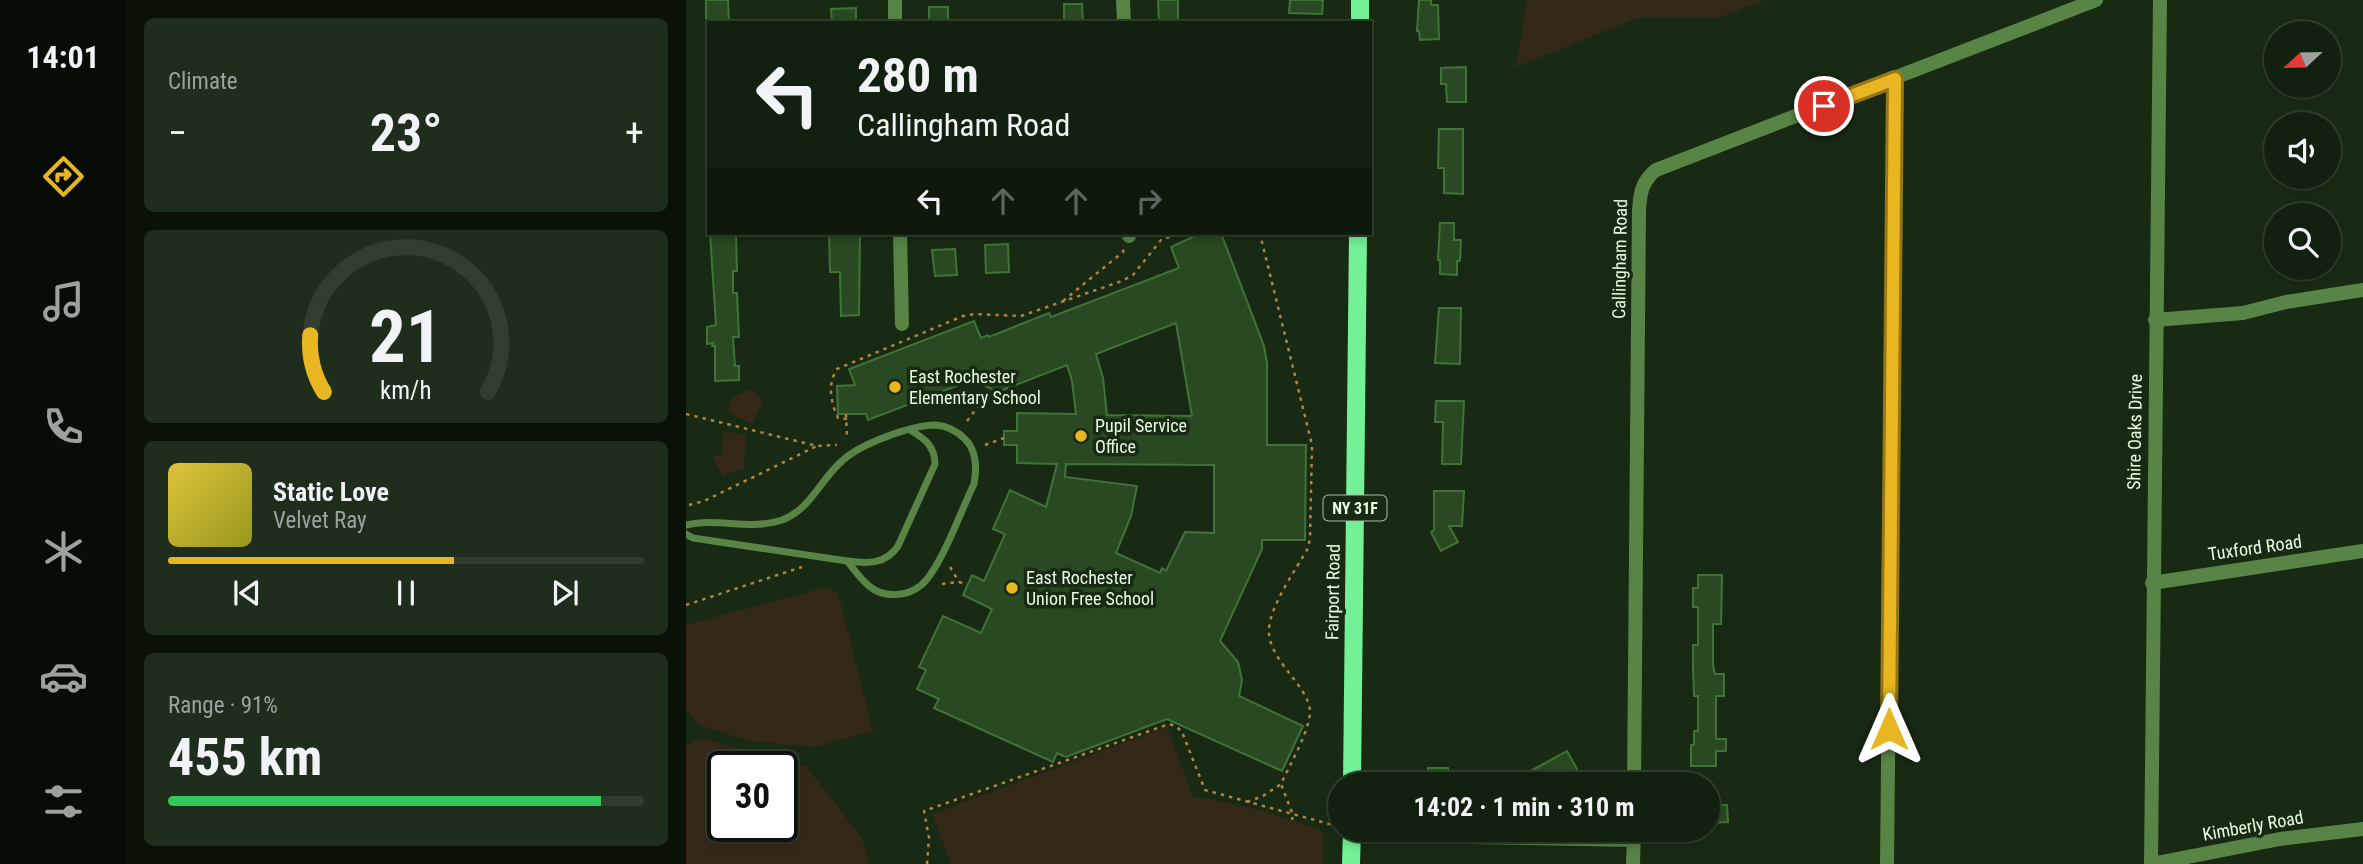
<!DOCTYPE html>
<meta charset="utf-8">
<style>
:root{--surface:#12200f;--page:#1f2d1d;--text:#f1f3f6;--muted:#9ca39e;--line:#313e2f;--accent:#e7b621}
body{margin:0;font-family:"Roboto Condensed",sans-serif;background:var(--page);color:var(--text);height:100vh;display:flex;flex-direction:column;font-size:26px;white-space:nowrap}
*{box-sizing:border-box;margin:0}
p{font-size:23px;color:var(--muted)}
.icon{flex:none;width:38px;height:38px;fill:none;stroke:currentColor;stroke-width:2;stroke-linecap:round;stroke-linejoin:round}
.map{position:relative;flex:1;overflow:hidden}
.side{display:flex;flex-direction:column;gap:18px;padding:18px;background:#0a1208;width:560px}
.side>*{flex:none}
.guide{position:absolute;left:21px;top:21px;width:665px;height:214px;border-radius:0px;box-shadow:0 4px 10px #0003,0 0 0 2px var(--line);background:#12200f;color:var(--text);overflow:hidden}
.needle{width:46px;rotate:248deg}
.tools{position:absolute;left:1578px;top:21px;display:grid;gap:14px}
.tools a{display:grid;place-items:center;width:77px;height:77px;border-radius:50%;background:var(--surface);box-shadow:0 4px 10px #0003,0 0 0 2px var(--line);font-size:35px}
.speed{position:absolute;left:21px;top:751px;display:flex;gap:14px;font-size:35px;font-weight:700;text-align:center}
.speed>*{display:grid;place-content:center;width:91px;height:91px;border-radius:50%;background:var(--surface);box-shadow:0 4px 10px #0003,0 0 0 2px var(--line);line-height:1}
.speed .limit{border:4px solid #111;border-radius:10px;background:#fff;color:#111}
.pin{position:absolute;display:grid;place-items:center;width:60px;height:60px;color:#fff;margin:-30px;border:4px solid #fff;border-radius:50%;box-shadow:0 2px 7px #0007}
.me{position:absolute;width:77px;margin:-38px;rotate:0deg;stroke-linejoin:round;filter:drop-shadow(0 0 5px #0008)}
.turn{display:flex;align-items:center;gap:24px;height:147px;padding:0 35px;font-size:32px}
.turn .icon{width:91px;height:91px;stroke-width:2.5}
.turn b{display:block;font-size:49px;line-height:60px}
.lanes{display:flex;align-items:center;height:66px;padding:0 35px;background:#0003;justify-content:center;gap:35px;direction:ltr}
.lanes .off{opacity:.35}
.big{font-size:52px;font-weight:700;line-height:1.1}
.side .card{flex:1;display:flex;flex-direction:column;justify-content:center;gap:10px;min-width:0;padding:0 24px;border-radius:10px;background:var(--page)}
.side .dial{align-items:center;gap:0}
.dial svg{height:182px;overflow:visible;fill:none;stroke:var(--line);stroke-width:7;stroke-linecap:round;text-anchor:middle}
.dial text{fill:var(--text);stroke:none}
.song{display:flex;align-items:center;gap:21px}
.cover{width:84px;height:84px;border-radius:10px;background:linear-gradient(135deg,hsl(50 70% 55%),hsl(60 70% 35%))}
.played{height:7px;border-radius:4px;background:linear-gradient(90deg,var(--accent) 60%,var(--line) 60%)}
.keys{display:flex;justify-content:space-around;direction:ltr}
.heat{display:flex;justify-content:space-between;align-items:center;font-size:38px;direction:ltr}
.charge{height:10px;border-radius:5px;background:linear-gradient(90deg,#34c759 91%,var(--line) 0)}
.trip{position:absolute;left:642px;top:772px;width:392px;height:70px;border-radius:35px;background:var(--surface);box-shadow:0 4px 10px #0003,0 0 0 2px var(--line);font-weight:700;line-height:70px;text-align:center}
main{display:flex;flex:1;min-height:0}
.tabs{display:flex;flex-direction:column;width:126px;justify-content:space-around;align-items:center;background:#070d06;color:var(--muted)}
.tabs .icon{width:49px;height:49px}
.tabs .current{color:var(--accent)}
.tabs b{font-size:32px;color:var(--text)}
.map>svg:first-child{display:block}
.green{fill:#342918;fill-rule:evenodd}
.building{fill:#284922;stroke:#407337;stroke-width:2;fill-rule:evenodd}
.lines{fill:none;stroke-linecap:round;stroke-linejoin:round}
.path{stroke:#b2833f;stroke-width:2.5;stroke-dasharray:3.5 5;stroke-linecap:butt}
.service{stroke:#588445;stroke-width:7}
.minor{stroke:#588445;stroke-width:14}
.primary{stroke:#74f096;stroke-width:18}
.route-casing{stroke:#967615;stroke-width:18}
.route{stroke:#e7b621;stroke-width:12}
.poi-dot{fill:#e7b621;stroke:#182a14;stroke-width:2.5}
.labels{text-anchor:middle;stroke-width:7;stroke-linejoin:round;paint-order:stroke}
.shield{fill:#182a14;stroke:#a9bda4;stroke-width:2}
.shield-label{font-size:16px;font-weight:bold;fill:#e7fce1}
.street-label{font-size:18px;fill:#e7fce1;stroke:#182a14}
.poi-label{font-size:18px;fill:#e7fce1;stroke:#182a14;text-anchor:start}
</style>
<main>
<nav class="tabs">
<b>14:01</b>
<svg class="icon current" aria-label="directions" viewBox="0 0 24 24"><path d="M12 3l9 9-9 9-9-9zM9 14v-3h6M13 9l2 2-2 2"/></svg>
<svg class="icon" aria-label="music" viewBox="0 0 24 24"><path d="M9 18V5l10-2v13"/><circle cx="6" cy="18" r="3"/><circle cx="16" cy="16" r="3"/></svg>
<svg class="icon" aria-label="phone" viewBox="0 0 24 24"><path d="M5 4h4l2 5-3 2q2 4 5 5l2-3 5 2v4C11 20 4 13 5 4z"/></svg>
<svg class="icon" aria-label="climate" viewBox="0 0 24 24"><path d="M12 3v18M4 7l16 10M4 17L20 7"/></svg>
<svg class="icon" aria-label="car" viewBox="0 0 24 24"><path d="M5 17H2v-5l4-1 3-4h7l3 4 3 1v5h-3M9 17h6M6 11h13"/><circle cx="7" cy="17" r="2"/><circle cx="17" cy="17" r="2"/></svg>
<svg class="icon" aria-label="filters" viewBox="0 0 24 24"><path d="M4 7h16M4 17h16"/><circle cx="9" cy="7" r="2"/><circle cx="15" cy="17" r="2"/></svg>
</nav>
<section class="side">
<div class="card"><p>Climate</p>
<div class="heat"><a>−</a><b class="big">23°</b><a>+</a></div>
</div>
<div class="card dial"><svg viewBox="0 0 100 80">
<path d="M14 69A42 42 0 1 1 86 69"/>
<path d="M14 69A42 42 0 0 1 8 44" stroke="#e7b621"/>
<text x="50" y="56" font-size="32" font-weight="700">21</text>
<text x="50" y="72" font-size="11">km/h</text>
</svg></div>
<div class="card">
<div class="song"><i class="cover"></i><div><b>Static Love</b><p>Velvet Ray</p></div></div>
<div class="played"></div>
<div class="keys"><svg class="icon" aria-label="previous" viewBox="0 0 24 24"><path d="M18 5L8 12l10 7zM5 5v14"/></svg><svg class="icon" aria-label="pause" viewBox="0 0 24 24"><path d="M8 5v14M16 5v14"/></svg><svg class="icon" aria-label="next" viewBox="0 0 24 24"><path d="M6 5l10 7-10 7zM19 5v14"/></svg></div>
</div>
<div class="card"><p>Range · 91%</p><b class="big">455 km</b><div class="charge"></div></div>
</section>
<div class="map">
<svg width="1677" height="864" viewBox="0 0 1677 864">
<rect width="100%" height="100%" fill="#182a14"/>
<g class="green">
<path d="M 841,0 L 1078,0 L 1032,18 L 951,18 L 830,67 Z"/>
<path d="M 66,389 L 77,402 L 66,424 L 42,413 L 43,402 L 51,395 Z"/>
<path d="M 37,431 L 60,435 L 58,468 L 37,476 L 26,456 L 36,456 Z"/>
<path d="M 141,587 L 152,593 L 187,731 L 128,747 L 63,741 L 12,725 L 0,709 L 0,625 Z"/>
<path d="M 481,727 L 507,797 C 550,803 597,814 637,832 L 637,864 L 265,864 L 246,814 Z"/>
<path d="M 16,738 L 120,766 L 176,838 L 183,864 L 0,864 L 0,746 ZM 37,766 L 96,766 L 96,826 L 37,826 Z"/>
</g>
<g class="building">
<path d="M 20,0 L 42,0 L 43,23 L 20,23 Z"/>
<path d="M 472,0 L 492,0 L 492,21 L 473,21 Z"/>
<path d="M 604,0 L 637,0 L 636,14 L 603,13 Z"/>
<path d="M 733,0 L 745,0 L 745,5 L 752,5 L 753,39 L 734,40 L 733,31 L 731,31 Z"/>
<path d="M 378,4 L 396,4 L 397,23 L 378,23 Z"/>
<rect x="243" y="7" width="19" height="16"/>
<path d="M 170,8 L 170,23 L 146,23 L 145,9 Z"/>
<path d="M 780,67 L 780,102 L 761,102 L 760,84 L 755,84 L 755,68 Z"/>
<path d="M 753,129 L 777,129 L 777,194 L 758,193 L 758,168 L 752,168 Z"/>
<path d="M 754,223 L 768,223 L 768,240 L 775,240 L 774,261 L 771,261 L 771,275 L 754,274 L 754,260 L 752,260 Z"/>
<path d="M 24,233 L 50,234 L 51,271 L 47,271 L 47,293 L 51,293 L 53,337 L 47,337 L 49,366 L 53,366 L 53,380 L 29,381 L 29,346 L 26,346 L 27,343 L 21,344 L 21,327 L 30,325 Z"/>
<path d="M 143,233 L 174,233 L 173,315 L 155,316 L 154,272 L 144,272 Z"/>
<path d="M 515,233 L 535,233 L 578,346 L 581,363 L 581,445 L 620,445 L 619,540 L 576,540 L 576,549 L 534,641 L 552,662 L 556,680 L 553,696 L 617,726 L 596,771 L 481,719 L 380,757 L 371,753 L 367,762 L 248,708 L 253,699 L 231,689 L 240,670 L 233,667 L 257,616 L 295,633 L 306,609 L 277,595 L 286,575 L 298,581 L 319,534 L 307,529 L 324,490 L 360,507 L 371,464 L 331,463 L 331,445 L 318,445 L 318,431 L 331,431 L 331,413 L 390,414 L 386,381 L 381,365 L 312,392 L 286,380 L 182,420 L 180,414 L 152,414 L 151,386 L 169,385 L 163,369 L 288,321 L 295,338 L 302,335 L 303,337 L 363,313 L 365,317 L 493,268 L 485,247 ZM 490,323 L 506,416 L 421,415 L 417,378 L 410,354 ZM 380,464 L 528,465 L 528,533 L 499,532 L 480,571 L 476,568 L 474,573 L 430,553 L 445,516 L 451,486 L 379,477 Z"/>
<path d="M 322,244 L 323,272 L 300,273 L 299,245 Z"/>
<path d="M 269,249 L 271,275 L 249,276 L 246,250 Z"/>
<path d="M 753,308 L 775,308 L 774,364 L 749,363 Z"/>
<path d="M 750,401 L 778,401 L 775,464 L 756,464 L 757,422 L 749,422 Z"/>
<path d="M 748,491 L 778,491 L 776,526 L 763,526 L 772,542 L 755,551 L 745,532 L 748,530 Z"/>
<path d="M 1012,575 L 1036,575 L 1035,624 L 1027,624 L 1027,665 L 1029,674 L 1038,674 L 1038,696 L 1030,696 L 1030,739 L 1040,739 L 1040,751 L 1030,751 L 1030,766 L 1005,766 L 1005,745 L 1008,745 L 1008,731 L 1012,731 L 1012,696 L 1008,696 L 1007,665 L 1007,645 L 1012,645 L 1012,607 L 1007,607 L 1007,588 L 1012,588 Z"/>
<path d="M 881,751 L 892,771 L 869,784 L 847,784 L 841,773 Z"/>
<path d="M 742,768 L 762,768 L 762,772 L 782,772 L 782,784 L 742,784 Z"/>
<path d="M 1022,805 L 1041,805 L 1042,822 L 1022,823 Z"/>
</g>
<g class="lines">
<g class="path">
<path d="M 572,233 L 575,238 L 626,445 L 624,538 L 622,548 C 611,568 583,607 583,630 C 582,660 621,684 624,710 C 625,729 603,766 595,784 L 607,815 L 606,820"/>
<path d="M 377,301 L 437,252 L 438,249"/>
<path d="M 0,414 L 131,446 L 151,445"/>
<path d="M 160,414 L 161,437"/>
<path d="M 161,419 L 152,418 C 145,403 141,384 151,369 L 277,316 L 289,314 L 335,316 L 436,281 L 447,275 L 475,240 L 494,233"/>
<path d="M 281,421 L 305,389"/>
<path d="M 299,445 L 318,438"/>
<path d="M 3,505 L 18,501 L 131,446"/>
<path d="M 264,567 L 273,582"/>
<path d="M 256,584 L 273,582 L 281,585"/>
<path d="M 0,605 L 116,567"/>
<path d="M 561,802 L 577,796 L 595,784"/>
<path d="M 241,864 L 243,838 L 238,811 L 483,724 L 490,726 L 496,732 L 519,790 L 647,825"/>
</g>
<g class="service">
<path d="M 0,525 C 31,517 65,531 96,520 C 125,509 134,480 156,461 C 174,444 225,425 250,425 C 261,426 271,431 279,439 C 291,451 291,468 288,484 C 276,508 254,571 234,586 C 220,597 197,598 183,586 C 174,579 168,569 161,561 L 7,538 L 0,534"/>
<path d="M 162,561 C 182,564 200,564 212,546 L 249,464 C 249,446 238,438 224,430"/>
</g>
<g class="minor">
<path d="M 209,0 L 209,23"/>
<path d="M 437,0 L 438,23"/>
<path d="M 1474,0 L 1465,864 L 1594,839 L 1677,829"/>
<path d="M 214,233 L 216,324"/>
<path d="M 443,233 L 443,236"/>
<path d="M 1469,320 L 1557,313 L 1600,302 L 1677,290"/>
<path d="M 1466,583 L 1677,551"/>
<path d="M 948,784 L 953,211 C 954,193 956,181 970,170 L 1410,0"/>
<path d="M 666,835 L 948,840"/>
<path d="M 947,864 L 948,830"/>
<path d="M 1201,864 L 1209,79"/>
</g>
<g class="primary">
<path d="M 674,23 L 674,0"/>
<path d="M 666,784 L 672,233"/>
<path d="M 665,864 L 666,830"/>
</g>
</g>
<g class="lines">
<defs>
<path id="route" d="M 1138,106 L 1209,79 L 1203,729"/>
</defs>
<use href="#route" class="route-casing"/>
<use href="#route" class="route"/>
</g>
<g class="poi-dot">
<circle cx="209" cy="387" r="7"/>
<circle cx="395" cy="436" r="7"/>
<circle cx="326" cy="588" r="7"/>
</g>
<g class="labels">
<rect class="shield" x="637.5" y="495.5" width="63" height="25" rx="5"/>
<g class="shield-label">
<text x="669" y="514">NY 31F</text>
</g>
<g class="street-label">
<text transform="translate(934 259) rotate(-89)" y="6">Callingham Road</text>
<text transform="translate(1449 432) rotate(-89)" y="6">Shire Oaks Drive</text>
<text transform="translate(1569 548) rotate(-8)" y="6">Tuxford Road</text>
<text transform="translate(647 592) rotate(-89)" y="6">Fairport Road</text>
<text transform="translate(1567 826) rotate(-10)" y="6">Kimberly Road</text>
</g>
<g class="poi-label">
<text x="223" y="383">East Rochester<tspan x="223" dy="21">Elementary School</tspan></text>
<text x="409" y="432">Pupil Service<tspan x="409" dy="21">Office</tspan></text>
<text x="340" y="584">East Rochester<tspan x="340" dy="21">Union Free School</tspan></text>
</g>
</g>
</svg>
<div class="tools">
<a><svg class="needle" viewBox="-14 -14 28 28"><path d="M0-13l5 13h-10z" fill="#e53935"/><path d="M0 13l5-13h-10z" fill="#9ca39e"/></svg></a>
<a><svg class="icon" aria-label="sound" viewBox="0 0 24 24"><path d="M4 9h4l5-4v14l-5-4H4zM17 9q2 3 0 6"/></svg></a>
<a><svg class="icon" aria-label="search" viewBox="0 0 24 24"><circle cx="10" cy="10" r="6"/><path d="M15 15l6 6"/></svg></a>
</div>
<div class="speed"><div class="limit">30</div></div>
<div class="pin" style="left:1138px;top:106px;background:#d93025"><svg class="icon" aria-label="arrive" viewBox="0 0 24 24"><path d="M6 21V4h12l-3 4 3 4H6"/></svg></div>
<svg class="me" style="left:1203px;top:729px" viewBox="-20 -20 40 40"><path d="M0-17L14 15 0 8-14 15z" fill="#e7b621" stroke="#fff" stroke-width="4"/></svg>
<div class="trip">14:02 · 1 min · 310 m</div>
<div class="guide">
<div class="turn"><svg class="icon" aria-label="left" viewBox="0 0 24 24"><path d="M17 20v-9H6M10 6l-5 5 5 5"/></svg><div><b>280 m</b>Callingham Road</div></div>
<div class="lanes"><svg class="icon" aria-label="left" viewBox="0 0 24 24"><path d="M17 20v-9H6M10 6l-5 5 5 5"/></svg><svg class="icon off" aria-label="ahead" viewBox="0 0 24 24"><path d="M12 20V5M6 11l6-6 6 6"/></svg><svg class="icon off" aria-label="ahead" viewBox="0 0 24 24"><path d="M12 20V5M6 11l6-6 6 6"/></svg><svg class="icon off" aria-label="right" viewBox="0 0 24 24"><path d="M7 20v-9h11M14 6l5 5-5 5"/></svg></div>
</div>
</div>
</main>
